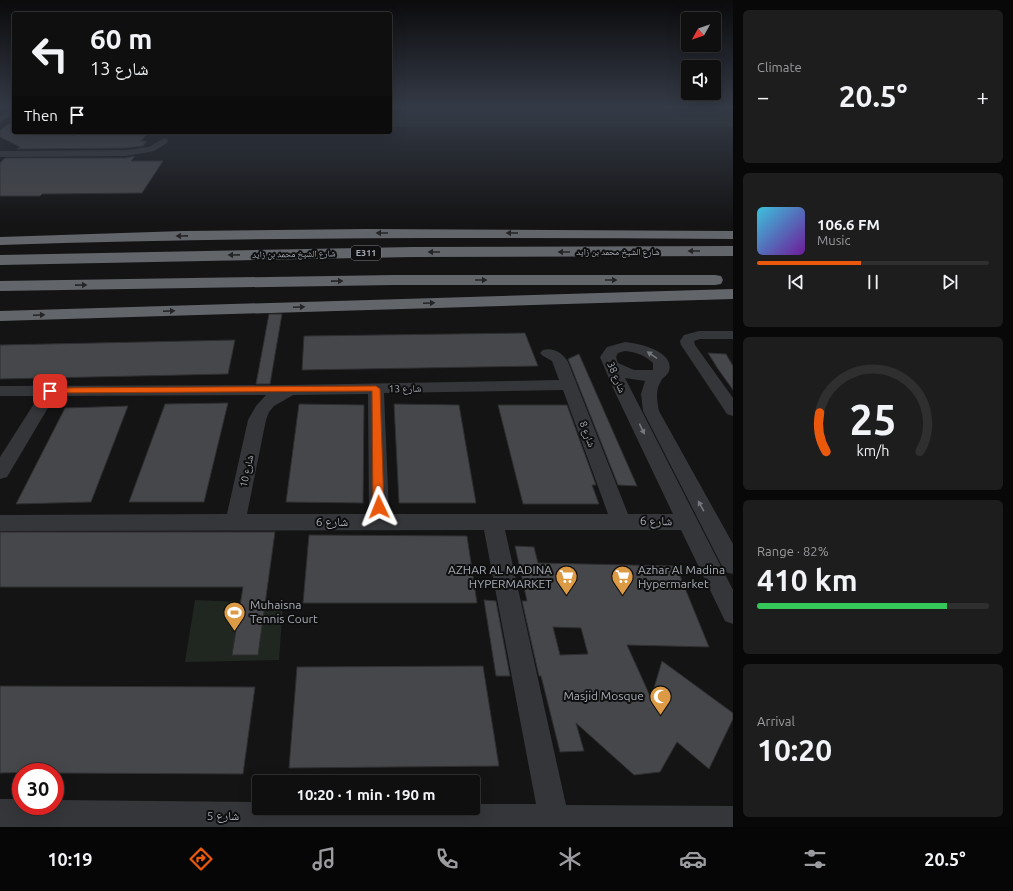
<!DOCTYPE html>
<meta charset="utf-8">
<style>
:root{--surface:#0f0f10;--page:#1d1d1e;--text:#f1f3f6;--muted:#9b9c9f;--line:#2f2f30;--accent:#ea580c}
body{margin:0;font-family:Ubuntu,"Noto Naskh Arabic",sans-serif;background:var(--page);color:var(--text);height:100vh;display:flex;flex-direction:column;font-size:15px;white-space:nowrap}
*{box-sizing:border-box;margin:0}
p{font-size:13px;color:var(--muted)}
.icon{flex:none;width:22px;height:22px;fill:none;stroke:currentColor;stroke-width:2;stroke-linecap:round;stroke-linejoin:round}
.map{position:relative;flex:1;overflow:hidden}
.drawer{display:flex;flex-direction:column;gap:10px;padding:10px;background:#080809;width:280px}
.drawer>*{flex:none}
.top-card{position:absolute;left:12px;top:12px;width:380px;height:122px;border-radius:4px;box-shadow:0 4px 16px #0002,0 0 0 1px var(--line);background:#0f0f10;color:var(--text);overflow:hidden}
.needle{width:26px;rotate:230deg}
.buttons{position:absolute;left:681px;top:12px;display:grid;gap:8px}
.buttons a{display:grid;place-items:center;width:40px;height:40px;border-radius:4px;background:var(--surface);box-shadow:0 4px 16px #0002,0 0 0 1px var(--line);font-size:20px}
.speed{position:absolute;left:12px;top:763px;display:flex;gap:8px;font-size:20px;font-weight:700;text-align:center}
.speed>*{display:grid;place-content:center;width:52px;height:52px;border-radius:50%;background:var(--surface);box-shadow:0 4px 16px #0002,0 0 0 1px var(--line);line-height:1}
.speed .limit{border:6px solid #d22;background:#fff;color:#111}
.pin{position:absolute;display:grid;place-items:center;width:34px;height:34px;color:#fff;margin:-17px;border-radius:8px;box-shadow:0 2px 6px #0006}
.me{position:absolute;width:44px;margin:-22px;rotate:358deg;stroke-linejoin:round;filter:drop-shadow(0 0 3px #0008)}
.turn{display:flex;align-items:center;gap:14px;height:84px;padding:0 12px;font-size:18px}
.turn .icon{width:52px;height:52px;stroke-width:2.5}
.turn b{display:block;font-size:28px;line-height:34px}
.then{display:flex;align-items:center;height:38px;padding:0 12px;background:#0003;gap:8px;font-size:15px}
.big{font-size:30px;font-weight:700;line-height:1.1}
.drawer .tile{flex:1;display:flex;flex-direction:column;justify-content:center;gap:6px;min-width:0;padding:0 14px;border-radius:6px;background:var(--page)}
.drawer .dial{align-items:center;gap:0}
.dial svg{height:104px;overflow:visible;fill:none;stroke:var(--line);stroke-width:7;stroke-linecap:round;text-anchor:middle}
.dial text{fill:var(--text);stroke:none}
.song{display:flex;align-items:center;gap:12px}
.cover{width:48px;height:48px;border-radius:6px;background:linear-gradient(135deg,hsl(190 70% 55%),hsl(280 70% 35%))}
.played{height:4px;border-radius:2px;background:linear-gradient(90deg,var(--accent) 45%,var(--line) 45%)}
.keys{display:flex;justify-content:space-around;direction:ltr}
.heat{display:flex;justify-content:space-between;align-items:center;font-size:22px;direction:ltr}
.charge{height:6px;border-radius:3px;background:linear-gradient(90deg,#34c759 82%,var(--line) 0)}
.trip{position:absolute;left:252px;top:775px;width:228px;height:40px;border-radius:4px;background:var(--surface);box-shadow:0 4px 16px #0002,0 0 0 1px var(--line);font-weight:700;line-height:40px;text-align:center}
.tab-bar{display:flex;height:64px;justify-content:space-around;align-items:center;background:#060606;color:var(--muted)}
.tab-bar .icon{width:28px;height:28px}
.tab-bar .on{color:var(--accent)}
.tab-bar b{font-size:18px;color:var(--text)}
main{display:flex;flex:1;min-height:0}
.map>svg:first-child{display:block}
.green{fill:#202721}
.building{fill:#46474a;stroke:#2e2e31;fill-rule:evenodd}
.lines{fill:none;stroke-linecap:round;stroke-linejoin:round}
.street{fill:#35363a;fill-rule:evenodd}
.highway{fill:#62656a;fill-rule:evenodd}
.oneway{fill:#242426}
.oneway2{fill:#74777d}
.route{fill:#ea580c;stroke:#983908}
.labels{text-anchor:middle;stroke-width:4;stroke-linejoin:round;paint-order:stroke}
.far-street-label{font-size:9px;fill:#a7acb4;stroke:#0f0f10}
.shield{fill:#0f0f10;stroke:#797d83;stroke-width:1}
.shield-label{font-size:9px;font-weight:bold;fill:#a7acb4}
.street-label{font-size:10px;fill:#a7acb4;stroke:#0f0f10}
.near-street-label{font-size:12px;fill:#a7acb4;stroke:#0f0f10}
.near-poi-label{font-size:12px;fill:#a7acb4;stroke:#0f0f10;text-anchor:end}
</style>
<main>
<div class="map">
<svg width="733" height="827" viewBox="0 0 733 827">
<rect width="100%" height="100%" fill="#141415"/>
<g class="green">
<rect x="390" y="106" width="343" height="21"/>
<path d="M 195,600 L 283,604 L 279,660 L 185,662 Z"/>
</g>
<g class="building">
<path d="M 14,120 L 14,132 L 64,132 L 74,136 L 79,132 L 148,133 L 141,141 L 147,141 L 143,146 L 126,148 L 17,149 L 20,147 L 0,137 L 0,130 Z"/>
<path d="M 135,156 L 131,161 L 163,161 L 142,193 L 42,194 L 40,196 L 0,196 L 0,163 L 5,158 L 126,158 Z"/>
<path d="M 269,314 L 282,314 L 270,384 L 256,384 Z"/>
<path d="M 525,333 L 538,366 L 302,370 L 304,336 Z"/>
<path d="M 235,340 L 228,374 L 0,379 L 0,345 Z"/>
<path d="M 708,353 L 726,354 L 733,366 L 733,390 L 718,369 Z"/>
<path d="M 579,354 L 637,486 L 618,485 L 568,359 Z"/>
<path d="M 228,403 L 204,502 L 129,502 L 165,404 Z"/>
<path d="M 299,404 L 364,405 L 363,503 L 286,502 Z"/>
<path d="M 394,404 L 459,405 L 476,503 L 399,503 Z"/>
<path d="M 498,405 L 567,405 L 596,485 L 592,485 L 599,504 L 523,504 Z"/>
<path d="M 128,406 L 91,502 L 16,504 L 65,408 Z"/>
<path d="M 0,532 L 275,532 L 258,655 L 232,655 L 243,587 L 0,587 Z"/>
<path d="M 309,535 L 467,536 L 477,603 L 303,603 Z"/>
<path d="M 515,546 L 534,547 L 538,563 L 676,566 L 709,647 L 627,645 L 651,698 L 662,661 L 733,713 L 733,719 L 709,769 L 677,742 L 660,772 L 634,775 L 576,723 L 584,751 L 560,752 L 541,676 L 539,676 L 522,601 L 527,601 ZM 553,627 L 581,628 L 588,654 L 560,655 Z"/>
<path d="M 484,600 L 496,601 L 510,676 L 496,676 Z"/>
<path d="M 483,666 L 499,766 L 289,768 L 297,667 Z"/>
<path d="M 0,686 L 255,687 L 243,774 L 55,773 L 55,772 L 0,773 Z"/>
</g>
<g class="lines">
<g class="street">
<path d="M 11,109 L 14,109 L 14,114 L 0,122 L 0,117 Z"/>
<path d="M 164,138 L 167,139 L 168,141 L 167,143 L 154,151 L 126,156 L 0,157 L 0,151 L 126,150 L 149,147 Z"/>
<path d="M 699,331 L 733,331 L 733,339 L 700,339 L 694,341 L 695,345 L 733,398 L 733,416 L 727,414 L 681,345 L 680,341 L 684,335 Z"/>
<path d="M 625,342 C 638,343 675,351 669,371 C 668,375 663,377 661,381 C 655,390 657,401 659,411 L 733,544 L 733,574 L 725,572 L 643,411 L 641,394 L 645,381 L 625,378 L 733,590 L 733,624 L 725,621 L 681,530 L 505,530 L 566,805 L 733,806 L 733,827 L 0,827 L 0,799 L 21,799 L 21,806 L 55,806 L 55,800 L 259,802 L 259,808 L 473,808 L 473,804 L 536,804 L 484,530 L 0,531 L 0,515 L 227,514 L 248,420 L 256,406 L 266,395 L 55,396 L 7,477 L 0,479 L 0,457 L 39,396 L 0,396 L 0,386 L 291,385 L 559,380 L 552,361 L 543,356 L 540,353 L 543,350 C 553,347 563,353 568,362 L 628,514 L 673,514 L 613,388 L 600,357 L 607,347 ZM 625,351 C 636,352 645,355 653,363 L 653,370 L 634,370 L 618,363 L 616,357 L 618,353 ZM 563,390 L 608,514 L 389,514 L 384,393 ZM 368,394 L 369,514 L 247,514 L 266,420 L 269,412 L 274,406 L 293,395 Z"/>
</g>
<g class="highway">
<path d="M 366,229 L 733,231 L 733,239 C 489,237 244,237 0,245 L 0,237 L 183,231 Z"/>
<path d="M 733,246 L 733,256 L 413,257 L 0,265 L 0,255 L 413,247 Z"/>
<path d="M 394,275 L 715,275 L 721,276 L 723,280 L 721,284 L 715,285 L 394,285 L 0,291 L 0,281 Z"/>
<path d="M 733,289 L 733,299 L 0,321 L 0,311 Z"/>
</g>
</g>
<defs><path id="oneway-solid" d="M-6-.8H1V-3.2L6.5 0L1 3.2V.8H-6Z"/></defs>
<g class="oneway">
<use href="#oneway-solid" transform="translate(382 233) rotate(-180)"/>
<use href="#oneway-solid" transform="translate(512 233) rotate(-180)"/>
<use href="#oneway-solid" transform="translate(182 236) rotate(179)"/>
<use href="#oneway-solid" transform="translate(694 251) rotate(180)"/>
<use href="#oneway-solid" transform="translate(434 252) rotate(180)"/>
<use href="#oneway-solid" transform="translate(564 252) rotate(180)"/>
<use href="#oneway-solid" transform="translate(234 255) rotate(179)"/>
<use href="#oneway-solid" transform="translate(481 280)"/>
<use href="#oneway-solid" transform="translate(611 280)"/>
<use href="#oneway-solid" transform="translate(337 281) rotate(-1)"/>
<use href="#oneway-solid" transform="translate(81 285) rotate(-1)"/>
<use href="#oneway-solid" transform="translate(429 303) rotate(-2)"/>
<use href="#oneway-solid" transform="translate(299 307) rotate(-2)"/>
<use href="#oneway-solid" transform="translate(169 311) rotate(-2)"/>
<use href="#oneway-solid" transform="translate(39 315) rotate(-2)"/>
</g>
<g class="oneway2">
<use href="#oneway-solid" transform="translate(652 355) rotate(-146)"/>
<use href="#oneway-solid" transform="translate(642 429) rotate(64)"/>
<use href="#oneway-solid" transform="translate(701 506) rotate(-119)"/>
</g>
<linearGradient id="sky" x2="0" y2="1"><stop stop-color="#0b0b0c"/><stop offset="0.48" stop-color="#343a46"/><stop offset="1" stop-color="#343a46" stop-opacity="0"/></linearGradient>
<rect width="733" height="222" fill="url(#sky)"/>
<path class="route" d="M 376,386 L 380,389 L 384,507 L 382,510 L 379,511 L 375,510 L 373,507 L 372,391 L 50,393 L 46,391 L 50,388 Z"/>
<defs>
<symbol id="supermarket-pin" viewBox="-11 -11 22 30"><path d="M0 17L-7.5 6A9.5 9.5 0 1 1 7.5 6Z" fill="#dd9a44" stroke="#0f0f10"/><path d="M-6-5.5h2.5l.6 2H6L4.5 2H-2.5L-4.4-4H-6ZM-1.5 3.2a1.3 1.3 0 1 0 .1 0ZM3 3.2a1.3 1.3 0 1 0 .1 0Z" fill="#fff"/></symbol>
<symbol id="stadium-pin" viewBox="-11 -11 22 30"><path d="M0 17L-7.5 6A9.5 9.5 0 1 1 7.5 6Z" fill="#dd9a44" stroke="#0f0f10"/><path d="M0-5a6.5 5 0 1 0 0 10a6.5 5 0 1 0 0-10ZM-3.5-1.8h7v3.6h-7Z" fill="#fff"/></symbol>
<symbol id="mosque-pin" viewBox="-11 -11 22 30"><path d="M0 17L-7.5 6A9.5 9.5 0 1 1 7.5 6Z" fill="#dd9a44" stroke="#0f0f10"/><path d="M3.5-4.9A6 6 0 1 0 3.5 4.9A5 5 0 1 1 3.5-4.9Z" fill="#fff"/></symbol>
</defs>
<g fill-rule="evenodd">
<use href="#supermarket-pin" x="554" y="564" width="25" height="34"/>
<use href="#supermarket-pin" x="610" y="564" width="25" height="34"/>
<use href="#stadium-pin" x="222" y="600" width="25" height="34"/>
<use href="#mosque-pin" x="648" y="684" width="25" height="34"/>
</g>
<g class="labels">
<g class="far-street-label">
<text x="618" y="255">شارع الشيخ محمد بن زايد</text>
<text transform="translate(294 254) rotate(-1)" y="3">شارع الشيخ محمد بن زايد</text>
</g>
<rect class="shield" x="351" y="246" width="30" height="14" rx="3"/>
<g class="shield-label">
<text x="366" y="256">E311</text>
</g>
<g class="street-label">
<text transform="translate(617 377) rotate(67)" y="4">شارع 38</text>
<text transform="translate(405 388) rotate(-1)" y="4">شارع 13</text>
<text transform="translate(588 434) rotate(69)" y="4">شارع 8</text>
<text transform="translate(246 471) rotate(-78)" y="4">شارع 10</text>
</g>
<g class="near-street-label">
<text transform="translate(656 521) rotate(1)" y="4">شارع 6</text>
<text x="332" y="526">شارع 6</text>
<text x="223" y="820">شارع 5</text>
</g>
<g class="near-poi-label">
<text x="552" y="574">AZHAR AL MADINA<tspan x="552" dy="14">HYPERMARKET</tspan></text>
<text x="638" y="574" text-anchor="start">Azhar Al Madina<tspan x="638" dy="14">Hypermarket</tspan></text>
<text x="250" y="609" text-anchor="start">Muhaisna<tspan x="250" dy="14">Tennis Court</tspan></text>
<text x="644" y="700">Masjid Mosque</text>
</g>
</g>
</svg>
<div class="buttons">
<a><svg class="needle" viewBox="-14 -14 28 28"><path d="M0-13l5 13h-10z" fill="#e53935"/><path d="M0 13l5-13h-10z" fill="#9b9c9f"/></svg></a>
<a><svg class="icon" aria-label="sound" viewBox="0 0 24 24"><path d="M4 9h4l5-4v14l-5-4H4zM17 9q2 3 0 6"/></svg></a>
</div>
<div class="speed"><div class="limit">30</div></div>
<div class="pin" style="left:50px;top:391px;background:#d93025"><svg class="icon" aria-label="arrive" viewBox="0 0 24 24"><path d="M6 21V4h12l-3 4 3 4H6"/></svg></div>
<svg class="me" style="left:379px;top:507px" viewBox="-20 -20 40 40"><path d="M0-17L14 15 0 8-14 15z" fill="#ea580c" stroke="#fff" stroke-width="4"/></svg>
<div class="trip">10:20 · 1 min · 190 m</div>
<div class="top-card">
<div class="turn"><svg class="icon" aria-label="left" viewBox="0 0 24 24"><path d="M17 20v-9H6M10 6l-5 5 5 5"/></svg><div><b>60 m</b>شارع 13</div></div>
<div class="then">Then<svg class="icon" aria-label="arrive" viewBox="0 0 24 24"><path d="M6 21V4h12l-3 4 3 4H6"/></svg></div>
</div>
</div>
<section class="drawer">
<div class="tile"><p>Climate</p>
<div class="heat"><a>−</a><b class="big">20.5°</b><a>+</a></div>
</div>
<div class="tile">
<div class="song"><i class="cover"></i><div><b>106.6 FM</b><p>Music</p></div></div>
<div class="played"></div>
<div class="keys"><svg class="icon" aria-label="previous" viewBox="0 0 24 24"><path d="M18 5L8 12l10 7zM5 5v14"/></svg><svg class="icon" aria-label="pause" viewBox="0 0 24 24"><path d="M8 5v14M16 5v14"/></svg><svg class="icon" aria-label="next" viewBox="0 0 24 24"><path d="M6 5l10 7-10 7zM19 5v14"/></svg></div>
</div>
<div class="tile dial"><svg viewBox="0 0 100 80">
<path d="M14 69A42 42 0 1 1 86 69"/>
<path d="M14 69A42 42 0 0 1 9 39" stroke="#ea580c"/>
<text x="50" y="56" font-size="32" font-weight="700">25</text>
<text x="50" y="72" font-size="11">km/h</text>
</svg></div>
<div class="tile"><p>Range · 82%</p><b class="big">410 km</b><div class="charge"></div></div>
<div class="tile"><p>Arrival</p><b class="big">10:20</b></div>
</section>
</main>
<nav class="tab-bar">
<b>10:19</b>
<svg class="icon on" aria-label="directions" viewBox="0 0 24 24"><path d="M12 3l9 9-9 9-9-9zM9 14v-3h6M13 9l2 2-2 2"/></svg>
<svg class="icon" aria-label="music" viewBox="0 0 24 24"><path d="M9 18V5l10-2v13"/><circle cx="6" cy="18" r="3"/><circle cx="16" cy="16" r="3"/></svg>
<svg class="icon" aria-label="phone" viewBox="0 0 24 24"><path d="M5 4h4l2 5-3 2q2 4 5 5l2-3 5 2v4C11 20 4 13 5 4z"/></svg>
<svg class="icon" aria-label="climate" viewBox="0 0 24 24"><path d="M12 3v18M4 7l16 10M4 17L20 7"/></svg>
<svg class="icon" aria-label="car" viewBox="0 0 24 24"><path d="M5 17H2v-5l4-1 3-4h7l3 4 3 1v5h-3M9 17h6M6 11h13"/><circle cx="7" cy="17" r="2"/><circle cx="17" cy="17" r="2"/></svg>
<svg class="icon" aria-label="filters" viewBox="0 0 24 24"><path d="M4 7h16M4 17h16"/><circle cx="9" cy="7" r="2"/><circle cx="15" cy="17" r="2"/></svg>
<b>20.5°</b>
</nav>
